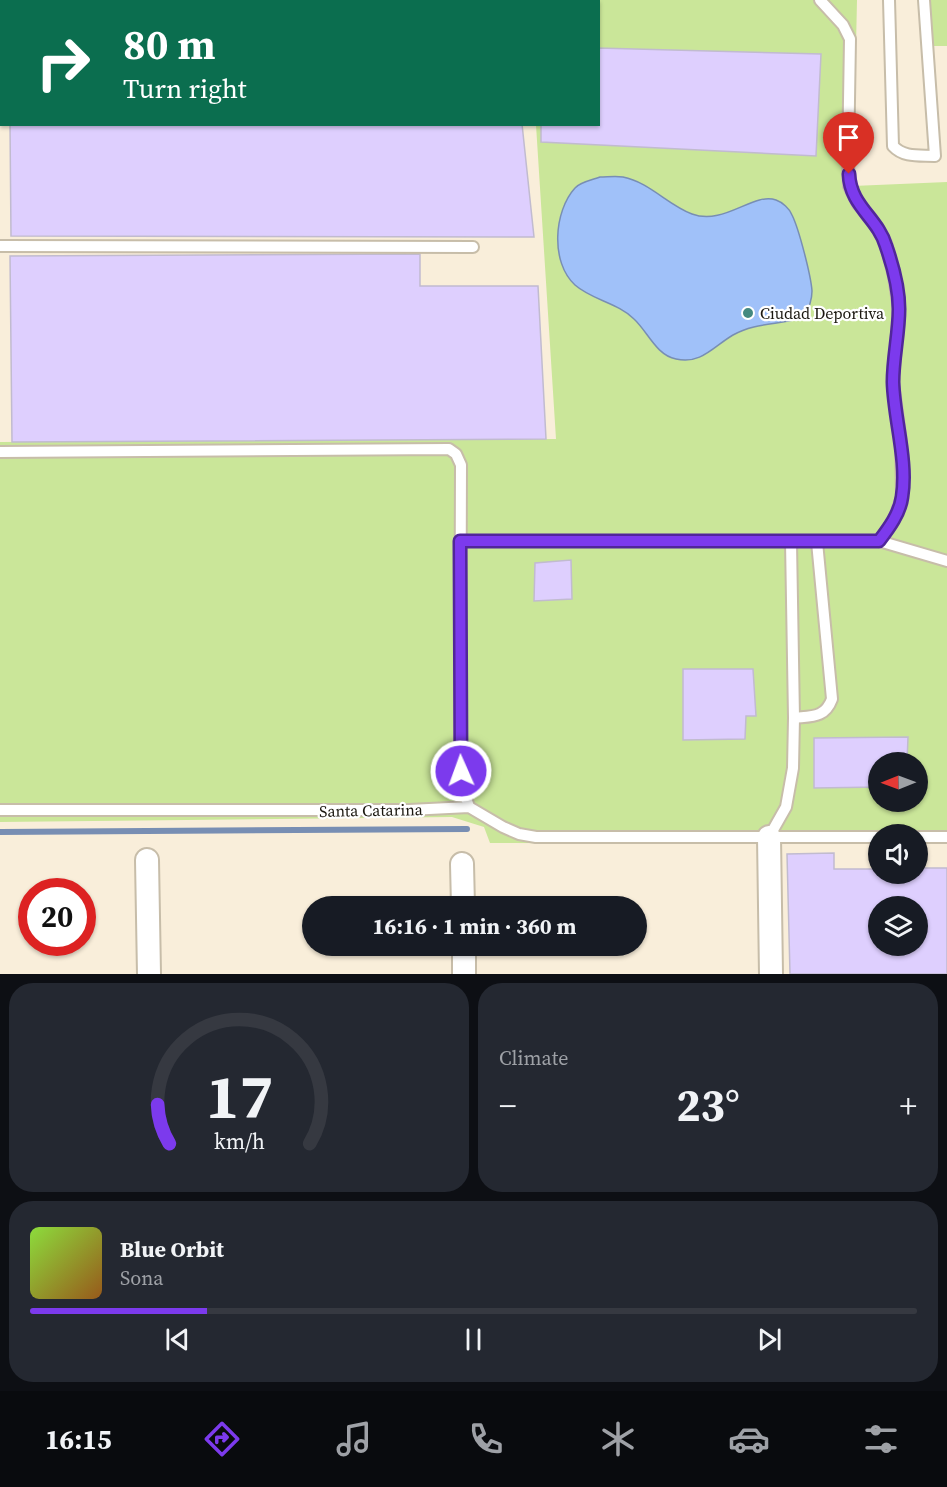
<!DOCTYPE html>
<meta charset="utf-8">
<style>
:root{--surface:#171b24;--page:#242831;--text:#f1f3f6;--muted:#9ea1a6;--line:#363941;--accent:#7c3aed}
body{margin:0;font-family:"Source Serif 4",serif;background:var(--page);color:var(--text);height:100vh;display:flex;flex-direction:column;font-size:22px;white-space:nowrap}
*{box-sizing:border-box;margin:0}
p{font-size:20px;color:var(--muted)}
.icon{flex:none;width:33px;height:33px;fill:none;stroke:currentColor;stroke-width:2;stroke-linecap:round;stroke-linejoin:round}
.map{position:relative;height:974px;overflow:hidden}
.panel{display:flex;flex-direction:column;gap:9px;padding:9px;background:#0d0f14;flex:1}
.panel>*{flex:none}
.guide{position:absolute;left:0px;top:0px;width:600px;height:126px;box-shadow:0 2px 4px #0004;background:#0b6e4f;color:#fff;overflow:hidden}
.needle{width:39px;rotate:269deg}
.fabs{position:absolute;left:868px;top:752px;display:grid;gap:12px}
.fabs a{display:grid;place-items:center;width:60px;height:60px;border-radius:50%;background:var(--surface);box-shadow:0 2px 4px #0004;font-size:30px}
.speed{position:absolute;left:18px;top:878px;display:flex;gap:12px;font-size:30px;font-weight:700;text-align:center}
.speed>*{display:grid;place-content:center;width:78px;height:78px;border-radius:50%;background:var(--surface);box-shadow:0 2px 4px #0004;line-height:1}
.speed .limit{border:9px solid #d22;background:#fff;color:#111}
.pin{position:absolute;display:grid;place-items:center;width:51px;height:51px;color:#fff;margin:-62px -26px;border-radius:50% 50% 50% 0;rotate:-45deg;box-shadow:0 0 6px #0007}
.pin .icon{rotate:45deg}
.me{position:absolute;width:66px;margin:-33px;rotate:358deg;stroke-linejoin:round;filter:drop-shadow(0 0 4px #0008)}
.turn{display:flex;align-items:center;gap:21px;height:126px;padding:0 24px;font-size:27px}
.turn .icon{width:78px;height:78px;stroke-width:2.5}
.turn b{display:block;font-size:42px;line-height:51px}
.big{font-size:45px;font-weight:700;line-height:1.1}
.panel .widget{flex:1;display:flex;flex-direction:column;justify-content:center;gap:9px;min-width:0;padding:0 21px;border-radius:24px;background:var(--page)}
.panel .dial{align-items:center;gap:0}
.dial svg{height:156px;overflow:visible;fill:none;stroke:var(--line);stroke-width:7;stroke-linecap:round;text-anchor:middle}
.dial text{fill:var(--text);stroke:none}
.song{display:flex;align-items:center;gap:18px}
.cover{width:72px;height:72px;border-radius:9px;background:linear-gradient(135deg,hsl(90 70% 55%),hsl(30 70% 35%))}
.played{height:6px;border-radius:3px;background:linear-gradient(90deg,var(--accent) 20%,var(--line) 20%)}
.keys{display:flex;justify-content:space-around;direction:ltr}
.heat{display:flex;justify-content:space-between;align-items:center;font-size:33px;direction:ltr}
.panel .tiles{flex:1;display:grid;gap:9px;grid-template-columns:1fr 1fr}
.widget:last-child{grid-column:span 2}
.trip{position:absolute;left:302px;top:896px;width:345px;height:60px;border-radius:30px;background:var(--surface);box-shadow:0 2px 4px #0004;font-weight:700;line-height:60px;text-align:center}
.dock{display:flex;height:96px;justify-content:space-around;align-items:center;background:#090b0e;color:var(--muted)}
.dock .icon{width:42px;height:42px}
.dock .current{color:var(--accent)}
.dock b{font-size:27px;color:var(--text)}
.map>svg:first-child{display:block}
.green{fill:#cae699;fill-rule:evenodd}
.water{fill:#a0c1f9;stroke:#788eb3;stroke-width:1.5}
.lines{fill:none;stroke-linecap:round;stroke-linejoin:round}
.stream{stroke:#788eb3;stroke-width:6}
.building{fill:#decffe;stroke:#c1bbcf;stroke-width:1.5;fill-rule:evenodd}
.service-casing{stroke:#c7bda9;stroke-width:14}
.minor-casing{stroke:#c7bda9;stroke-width:26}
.service{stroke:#fff;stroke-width:10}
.minor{stroke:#fff;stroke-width:22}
.route-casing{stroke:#51269a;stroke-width:15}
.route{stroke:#7c3aed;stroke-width:10}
.poi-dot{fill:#448980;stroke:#fff;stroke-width:2}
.labels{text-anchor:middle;stroke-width:4.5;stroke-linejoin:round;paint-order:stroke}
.poi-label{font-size:16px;fill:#1a170f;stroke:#fff;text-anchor:start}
.street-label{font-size:16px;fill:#1a170f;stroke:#fff}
</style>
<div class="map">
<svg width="947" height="974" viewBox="0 0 947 974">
<rect width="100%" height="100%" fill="#f9eeda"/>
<g class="green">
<path d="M 534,0 L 857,0 L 853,186 L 947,182 L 947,844 L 918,844 L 918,834 L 879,834 L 879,844 L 490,843 L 484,827 L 452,817 L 0,822 L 0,442 L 556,439 L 536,125 L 598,124 L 598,2 ZM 879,762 L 918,762 L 918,801 L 879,801 Z"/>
<rect x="930" y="0" width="17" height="46"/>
</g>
<path class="water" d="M 600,177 C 607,177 616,176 623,177 C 649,182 668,205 692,214 C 724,226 753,192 776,200 C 782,202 790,209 792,215 C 799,229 811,276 812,291 C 812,300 808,310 804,317 C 781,325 756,322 733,335 C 714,346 701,365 676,359 C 656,355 648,332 634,319 C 618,303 592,300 575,285 C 550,262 554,211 575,188 C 580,182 592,180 600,177 Z"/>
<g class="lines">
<path class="stream" d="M 0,832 L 467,829"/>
</g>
<g class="building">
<path d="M 0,0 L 359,0 L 359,2 L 2,2 L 0,90 Z"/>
<path d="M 598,48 L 821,54 L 816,156 L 541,142 L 541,124 L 598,124 Z"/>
<path d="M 10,124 L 522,124 L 534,237 L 11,236 Z"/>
<path d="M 420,254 L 420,286 L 538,286 L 546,439 L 12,442 L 10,256 Z"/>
<path d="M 571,560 L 572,599 L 534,601 L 535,563 Z"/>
<path d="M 683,669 L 753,669 L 756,716 L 746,716 L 745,739 L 683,740 Z"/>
<path d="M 908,737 L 907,762 L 879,762 L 879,787 L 814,788 L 814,738 Z"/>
<path d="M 834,853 L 834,869 L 879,869 L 879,873 L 918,873 L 918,868 L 947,868 L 947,974 L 790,974 L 787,854 ZM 879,906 L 918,906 L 918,945 L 879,945 Z"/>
</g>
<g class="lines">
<defs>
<g id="service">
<path d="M 820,0 L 843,25 L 850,39 L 848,162 L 849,186 L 858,204 L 871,218 L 886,243 L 894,277 L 899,309 L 893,382 L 901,442 L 902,497 L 894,520 L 879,541"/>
<path d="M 889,0 L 893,146 C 904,158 920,155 935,156 L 924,0"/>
<path d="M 388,2 L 388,0"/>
<path d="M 459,2 L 459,0"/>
<path d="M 0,246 L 473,247"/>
<path d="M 0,452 L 449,449 L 456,454 L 461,465 L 460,758 L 462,785 L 469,807"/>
<path d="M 460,541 L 879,541 L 947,561"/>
<path d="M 794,718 C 812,716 825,718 832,699 L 817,542"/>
<path d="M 0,810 L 409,810 L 469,807 L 503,827 L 519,834 L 536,837 L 879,837"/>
<path d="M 769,837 L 786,807 L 793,768 L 794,718 L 791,542"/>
<path d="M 918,837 L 947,837"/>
</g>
<g id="minor">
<path d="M 769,837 L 771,974"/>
<path d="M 147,860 L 149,974"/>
<path d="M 462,864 L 463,906"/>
<path d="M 464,945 L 464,974"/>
</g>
</defs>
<use href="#service" class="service-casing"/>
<use href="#minor" class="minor-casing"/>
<use href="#service" class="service"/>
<use href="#minor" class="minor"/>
</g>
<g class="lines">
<defs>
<path id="route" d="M 461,771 L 460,541 L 879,541 C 889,528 900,513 902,497 C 908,461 894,419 893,382 C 893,358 899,333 899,309 C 899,288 893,266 886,246 C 878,218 850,206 849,174"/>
</defs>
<use href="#route" class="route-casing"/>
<use href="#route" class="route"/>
</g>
<circle class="poi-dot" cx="748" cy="313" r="6"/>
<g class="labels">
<g class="poi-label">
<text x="760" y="319">Ciudad Deportiva</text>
</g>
<g class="street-label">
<text transform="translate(371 810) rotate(-1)" y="6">Santa Catarina</text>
</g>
</g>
</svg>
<div class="fabs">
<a><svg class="needle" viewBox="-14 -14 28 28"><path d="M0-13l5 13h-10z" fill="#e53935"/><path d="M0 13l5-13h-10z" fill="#9ea1a6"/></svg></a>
<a><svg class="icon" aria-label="sound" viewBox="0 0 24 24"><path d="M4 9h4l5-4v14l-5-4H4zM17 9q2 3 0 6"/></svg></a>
<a><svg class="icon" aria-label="layers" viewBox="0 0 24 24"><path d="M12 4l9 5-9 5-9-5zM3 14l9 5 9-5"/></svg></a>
</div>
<div class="speed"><div class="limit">20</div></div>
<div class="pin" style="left:849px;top:174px;background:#d93025"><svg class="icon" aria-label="arrive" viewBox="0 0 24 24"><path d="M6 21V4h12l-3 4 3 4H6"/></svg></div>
<svg class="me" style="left:461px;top:771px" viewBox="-20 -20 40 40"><circle r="17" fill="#7c3aed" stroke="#fff" stroke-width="3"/><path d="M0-11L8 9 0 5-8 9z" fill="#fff"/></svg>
<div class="trip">16:16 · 1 min · 360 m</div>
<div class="guide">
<div class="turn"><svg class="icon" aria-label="right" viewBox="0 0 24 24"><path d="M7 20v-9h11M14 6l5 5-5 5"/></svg><div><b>80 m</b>Turn right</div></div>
</div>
</div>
<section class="panel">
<div class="tiles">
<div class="widget dial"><svg viewBox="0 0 100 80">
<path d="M14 69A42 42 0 1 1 86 69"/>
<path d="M14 69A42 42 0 0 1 8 49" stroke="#7c3aed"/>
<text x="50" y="56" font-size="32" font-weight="700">17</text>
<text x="50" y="72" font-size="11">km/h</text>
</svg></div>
<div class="widget"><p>Climate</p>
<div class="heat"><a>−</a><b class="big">23°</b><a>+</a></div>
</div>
<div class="widget">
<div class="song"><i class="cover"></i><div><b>Blue Orbit</b><p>Sona</p></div></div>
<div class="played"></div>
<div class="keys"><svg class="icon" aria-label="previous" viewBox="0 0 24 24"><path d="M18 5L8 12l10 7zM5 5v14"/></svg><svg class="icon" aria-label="pause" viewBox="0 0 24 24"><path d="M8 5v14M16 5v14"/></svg><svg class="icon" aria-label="next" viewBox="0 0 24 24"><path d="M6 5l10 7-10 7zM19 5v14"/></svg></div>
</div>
</div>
</section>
<nav class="dock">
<b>16:15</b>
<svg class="icon current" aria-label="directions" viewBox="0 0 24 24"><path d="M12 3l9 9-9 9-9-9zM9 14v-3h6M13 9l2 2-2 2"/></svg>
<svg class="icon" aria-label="music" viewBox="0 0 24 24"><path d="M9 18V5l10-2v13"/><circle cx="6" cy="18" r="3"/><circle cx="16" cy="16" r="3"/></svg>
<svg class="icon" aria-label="phone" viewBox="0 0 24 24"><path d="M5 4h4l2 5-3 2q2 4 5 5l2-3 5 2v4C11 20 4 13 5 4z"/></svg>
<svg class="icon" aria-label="climate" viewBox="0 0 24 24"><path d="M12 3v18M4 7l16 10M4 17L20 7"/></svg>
<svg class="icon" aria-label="car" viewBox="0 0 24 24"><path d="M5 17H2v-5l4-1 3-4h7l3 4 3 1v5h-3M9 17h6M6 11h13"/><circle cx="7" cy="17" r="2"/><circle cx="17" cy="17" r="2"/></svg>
<svg class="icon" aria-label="filters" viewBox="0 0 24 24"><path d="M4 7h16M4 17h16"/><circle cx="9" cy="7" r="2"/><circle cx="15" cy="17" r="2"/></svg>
</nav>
